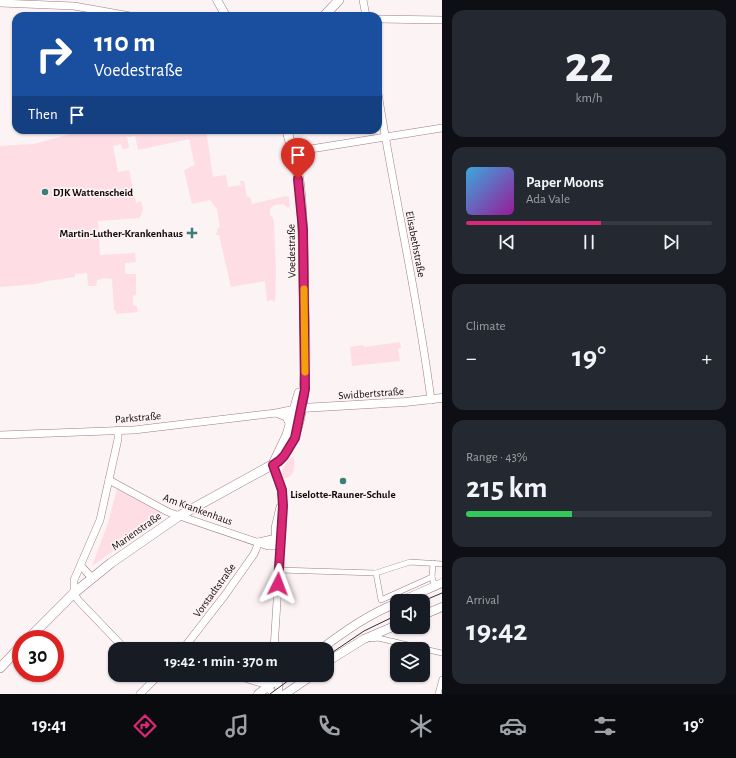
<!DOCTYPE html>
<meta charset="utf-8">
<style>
:root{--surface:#171b24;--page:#242831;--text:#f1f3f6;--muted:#9ea1a6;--line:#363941;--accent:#db2777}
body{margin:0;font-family:"Alegreya Sans",sans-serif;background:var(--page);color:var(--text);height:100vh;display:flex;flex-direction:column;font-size:15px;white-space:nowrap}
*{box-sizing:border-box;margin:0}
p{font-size:13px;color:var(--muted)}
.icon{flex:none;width:22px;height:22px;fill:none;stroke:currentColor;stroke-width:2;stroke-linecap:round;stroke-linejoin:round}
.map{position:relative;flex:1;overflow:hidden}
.sheet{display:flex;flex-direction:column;gap:10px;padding:10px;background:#0d0f14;width:294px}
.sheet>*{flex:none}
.banner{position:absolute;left:12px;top:12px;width:370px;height:122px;border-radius:12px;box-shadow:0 1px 3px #0004;background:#1a4fa0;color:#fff;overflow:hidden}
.fabs{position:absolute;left:390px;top:594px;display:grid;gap:8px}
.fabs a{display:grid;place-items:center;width:40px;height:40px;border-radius:8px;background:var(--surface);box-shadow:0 1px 3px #0004;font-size:20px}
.speed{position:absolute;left:12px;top:630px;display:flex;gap:8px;font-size:20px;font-weight:700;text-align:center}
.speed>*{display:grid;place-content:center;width:52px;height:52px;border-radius:50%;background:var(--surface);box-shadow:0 1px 3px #0004;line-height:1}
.speed .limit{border:6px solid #d22;background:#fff;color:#111}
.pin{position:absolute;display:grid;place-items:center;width:34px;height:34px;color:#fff;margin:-41px -17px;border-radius:50% 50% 50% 0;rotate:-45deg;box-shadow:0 0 4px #0007}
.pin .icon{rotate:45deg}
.me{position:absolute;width:44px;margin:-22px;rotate:3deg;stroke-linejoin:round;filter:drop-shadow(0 0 3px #0008)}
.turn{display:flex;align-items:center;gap:14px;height:84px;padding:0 16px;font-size:18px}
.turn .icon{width:52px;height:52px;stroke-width:2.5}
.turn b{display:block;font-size:28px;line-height:34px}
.then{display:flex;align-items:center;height:38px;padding:0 16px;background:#0003;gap:8px;font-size:15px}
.big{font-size:30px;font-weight:700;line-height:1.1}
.sheet .tile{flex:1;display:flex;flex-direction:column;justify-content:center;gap:6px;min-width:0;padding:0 14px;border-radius:12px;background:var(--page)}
.sheet .dial{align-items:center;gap:0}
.dial b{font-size:52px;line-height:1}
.song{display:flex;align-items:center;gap:12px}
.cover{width:48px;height:48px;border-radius:6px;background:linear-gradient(135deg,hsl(200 70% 55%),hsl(300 70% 35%))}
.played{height:4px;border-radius:2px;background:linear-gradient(90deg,var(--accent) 55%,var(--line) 55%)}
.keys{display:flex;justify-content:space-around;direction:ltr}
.heat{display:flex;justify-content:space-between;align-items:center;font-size:22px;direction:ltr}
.charge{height:6px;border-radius:3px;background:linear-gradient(90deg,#34c759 43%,var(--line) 0)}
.trip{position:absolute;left:108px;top:642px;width:226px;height:40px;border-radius:12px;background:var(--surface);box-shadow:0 1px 3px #0004;font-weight:700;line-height:40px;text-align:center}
.tab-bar{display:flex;height:64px;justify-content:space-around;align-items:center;background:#090b0e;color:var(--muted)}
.tab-bar .icon{width:28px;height:28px}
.tab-bar .active{color:var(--accent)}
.tab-bar b{font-size:18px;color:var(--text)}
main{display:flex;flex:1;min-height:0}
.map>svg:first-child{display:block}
.green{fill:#fedde4}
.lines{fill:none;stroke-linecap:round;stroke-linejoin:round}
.pedestrian-casing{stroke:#a17c85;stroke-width:6}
.minor-casing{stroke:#a17c85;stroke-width:8}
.tertiary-casing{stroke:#a17c85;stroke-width:9}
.secondary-casing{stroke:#a17c85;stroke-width:10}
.pedestrian{stroke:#fff;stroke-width:5}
.minor{stroke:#fff;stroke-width:7}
.tertiary{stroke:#fff;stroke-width:8}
.secondary{stroke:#fff;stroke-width:9}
.tram{stroke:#382d2f;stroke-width:1}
.route-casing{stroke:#8e194d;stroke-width:10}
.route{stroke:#db2777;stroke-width:7}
.slow{stroke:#f59e0b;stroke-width:7}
.poi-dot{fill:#3b8076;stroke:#fcf3f5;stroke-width:1.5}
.labels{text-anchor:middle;stroke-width:3.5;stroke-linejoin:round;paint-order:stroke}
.poi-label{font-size:11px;font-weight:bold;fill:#14080b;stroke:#fcf3f5;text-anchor:start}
.street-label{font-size:11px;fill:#14080b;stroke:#fcf3f5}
</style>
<main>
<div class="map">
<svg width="442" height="694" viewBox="0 0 442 694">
<rect width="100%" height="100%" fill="#fcf3f5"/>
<g class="green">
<path d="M 107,130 L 206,130 L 213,177 L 226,175 L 228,187 L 241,185 L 240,181 L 244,181 L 247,197 L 250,197 L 252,204 L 286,196 L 289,197 L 290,206 L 288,208 L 283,204 L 274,205 L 270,209 L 270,215 L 273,218 L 274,223 L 276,272 L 275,302 L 272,300 L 267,301 L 265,281 L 231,287 L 219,235 L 216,235 L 218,228 L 220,227 L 217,209 L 210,200 L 192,204 L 184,170 L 195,165 L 189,139 L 138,150 L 135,136 L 127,137 L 129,148 L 122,149 L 121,144 L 113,146 L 118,172 L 129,170 L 136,203 L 141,201 L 143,209 L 140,218 L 98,221 L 100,255 L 135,253 L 136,262 L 125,263 L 125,274 L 136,274 L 136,295 L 133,296 L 133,305 L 137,306 L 138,312 L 116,314 L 116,310 L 114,310 L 112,279 L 102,278 L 102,279 L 97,280 L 96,286 L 88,286 L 87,273 L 75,274 L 75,277 L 47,281 L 36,284 L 0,287 L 0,146 L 34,144 L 74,133 Z"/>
<path d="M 400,342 L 401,348 L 398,349 L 400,361 L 352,366 L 350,347 L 363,345 L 364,347 Z"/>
<path d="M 294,457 C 295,468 295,477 283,479 C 279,472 286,464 290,458 Z"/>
<path d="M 117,489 L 160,511 L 162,516 L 92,566 L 108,523 Z"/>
</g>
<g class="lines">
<defs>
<g id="pedestrian">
<path d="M 433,563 L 432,577 L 435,587"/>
<path d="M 279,570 L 376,573 L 410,562 L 442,564"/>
<path d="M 376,573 L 381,600 L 432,577"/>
<path d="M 371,639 L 378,638 L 442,653"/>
<path d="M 438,694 L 442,679"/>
</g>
<g id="minor">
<path d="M 363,0 L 366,16"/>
<path d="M 0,3 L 74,6 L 130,16"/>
<path d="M 378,19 L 442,20"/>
<path d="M 378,93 C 394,195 418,297 431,400"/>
<path d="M 292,152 L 442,128"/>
<path d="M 276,413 L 286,417 L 290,425"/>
<path d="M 118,430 L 118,439 L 100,520 L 74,580 L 74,593 L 78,600 L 125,649"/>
<path d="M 0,435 L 134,430 L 276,413 L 295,409"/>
<path d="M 273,465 L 281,490 L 283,506 L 274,649"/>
<path d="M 109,480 L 168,512 L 268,546 L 277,546 L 281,543 L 276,538 L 259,542"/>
<path d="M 276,542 L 275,528 L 280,507"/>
<path d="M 81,566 L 92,578"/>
<path d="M 183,649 L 225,595 L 254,554 L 259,542"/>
<path d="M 235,675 L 264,684 L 274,694"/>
<path d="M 278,675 L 279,694"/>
<path d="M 140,694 L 159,675"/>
</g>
<g id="tertiary">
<path d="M 217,0 L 226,16"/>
<path d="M 302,408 L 405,402 L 442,398"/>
<path d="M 401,601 L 442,583"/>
<path d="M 423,615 L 442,607"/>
<path d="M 321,649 C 345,631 369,614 397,603"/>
<path d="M 327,662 L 364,639 L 397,625"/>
<path d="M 258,694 L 284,675"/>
<path d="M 285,694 L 313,675"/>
</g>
<g id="secondary">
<path d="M 324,16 L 339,0"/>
<path d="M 274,462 L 287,435 L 299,393"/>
<path d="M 28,639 L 74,593 L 111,563 L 179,516 L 279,461 C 314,425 304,343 304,296 C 303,257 304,219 299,180 C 296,163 291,147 287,130"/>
<path d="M 0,668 L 21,646"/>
</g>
</defs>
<use href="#pedestrian" class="pedestrian-casing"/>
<use href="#minor" class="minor-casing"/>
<use href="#tertiary" class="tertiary-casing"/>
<use href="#secondary" class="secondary-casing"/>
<use href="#pedestrian" class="pedestrian"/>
<use href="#minor" class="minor"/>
<use href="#tertiary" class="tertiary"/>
<use href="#secondary" class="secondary"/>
<g class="tram">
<path d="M 423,601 L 442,593"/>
<path d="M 327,656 L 364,631 L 397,615"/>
<path d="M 270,694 L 296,675"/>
</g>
</g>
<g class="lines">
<defs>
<path id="route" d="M 278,584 L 283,506 L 282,490 L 273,465 L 279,461 L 284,456 L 295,438 L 305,389 L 303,230 L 298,179"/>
</defs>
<use href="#route" class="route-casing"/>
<use href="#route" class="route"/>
<path class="slow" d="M 304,289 L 305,372"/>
</g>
<g class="poi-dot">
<circle cx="45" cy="192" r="4"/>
<path d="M190 227h4v4h4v4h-4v4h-4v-4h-4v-4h4z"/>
<circle cx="343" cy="481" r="4"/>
</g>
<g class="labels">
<g class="poi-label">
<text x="53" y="196">DJK Wattenscheid</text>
<text x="183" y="237" text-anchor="end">Martin-Luther-Krankenhaus</text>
<text x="343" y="498" text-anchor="middle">Liselotte-Rauner-Schule</text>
</g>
<g class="street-label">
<text transform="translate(416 244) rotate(79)" y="4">Elisabethstraße</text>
<text transform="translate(291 251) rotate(-91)" y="4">Voedestraße</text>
<text transform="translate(371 393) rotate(-4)" y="4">Swidbertstraße</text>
<text transform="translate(138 417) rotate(-5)" y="4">Parkstraße</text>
<text transform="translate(198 509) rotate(20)" y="4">Am Krankenhaus</text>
<text transform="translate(136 531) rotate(-35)" y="4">Marienstraße</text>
<text transform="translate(214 590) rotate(-54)" y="4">Vorstadtstraße</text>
</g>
</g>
</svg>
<div class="fabs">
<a><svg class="icon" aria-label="sound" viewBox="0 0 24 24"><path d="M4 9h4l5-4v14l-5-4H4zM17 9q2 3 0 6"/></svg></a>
<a><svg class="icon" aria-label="layers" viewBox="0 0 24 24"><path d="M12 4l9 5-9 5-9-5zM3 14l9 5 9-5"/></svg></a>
</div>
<div class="speed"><div class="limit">30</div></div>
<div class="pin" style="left:298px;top:179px;background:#d93025"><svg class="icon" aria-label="arrive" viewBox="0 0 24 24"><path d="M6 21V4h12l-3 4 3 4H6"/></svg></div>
<svg class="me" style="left:278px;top:584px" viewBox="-20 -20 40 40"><path d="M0-17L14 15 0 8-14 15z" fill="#db2777" stroke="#fff" stroke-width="4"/></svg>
<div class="trip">19:42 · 1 min · 370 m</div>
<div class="banner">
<div class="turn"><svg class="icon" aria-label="right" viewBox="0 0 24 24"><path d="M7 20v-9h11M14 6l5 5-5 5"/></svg><div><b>110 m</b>Voedestraße</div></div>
<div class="then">Then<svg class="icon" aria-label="arrive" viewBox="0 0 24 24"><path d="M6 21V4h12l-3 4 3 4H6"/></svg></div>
</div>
</div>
<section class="sheet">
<div class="tile dial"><b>22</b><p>km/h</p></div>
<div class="tile">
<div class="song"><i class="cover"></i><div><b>Paper Moons</b><p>Ada Vale</p></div></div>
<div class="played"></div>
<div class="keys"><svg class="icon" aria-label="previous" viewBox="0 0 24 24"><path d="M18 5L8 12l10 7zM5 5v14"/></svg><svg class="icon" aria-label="pause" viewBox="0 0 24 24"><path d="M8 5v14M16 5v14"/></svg><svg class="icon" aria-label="next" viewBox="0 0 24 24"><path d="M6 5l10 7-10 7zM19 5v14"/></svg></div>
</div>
<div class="tile"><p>Climate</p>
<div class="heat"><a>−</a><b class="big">19°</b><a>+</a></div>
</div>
<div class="tile"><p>Range · 43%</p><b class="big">215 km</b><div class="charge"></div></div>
<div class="tile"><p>Arrival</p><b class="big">19:42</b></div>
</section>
</main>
<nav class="tab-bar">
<b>19:41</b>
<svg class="icon active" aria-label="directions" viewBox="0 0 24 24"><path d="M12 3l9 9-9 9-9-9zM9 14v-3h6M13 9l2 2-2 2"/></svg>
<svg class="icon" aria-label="music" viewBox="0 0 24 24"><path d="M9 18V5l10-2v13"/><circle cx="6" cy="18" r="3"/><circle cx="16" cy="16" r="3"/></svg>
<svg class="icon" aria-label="phone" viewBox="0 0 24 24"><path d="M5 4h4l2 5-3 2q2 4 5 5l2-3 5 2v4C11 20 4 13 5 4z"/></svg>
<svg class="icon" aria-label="climate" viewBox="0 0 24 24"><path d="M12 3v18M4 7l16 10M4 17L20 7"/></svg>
<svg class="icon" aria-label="car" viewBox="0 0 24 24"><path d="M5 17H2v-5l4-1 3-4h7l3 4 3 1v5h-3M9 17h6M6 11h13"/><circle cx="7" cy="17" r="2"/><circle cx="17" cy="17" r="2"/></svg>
<svg class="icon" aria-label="filters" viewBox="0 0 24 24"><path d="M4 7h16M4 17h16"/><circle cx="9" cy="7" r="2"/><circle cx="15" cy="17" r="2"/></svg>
<b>19°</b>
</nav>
